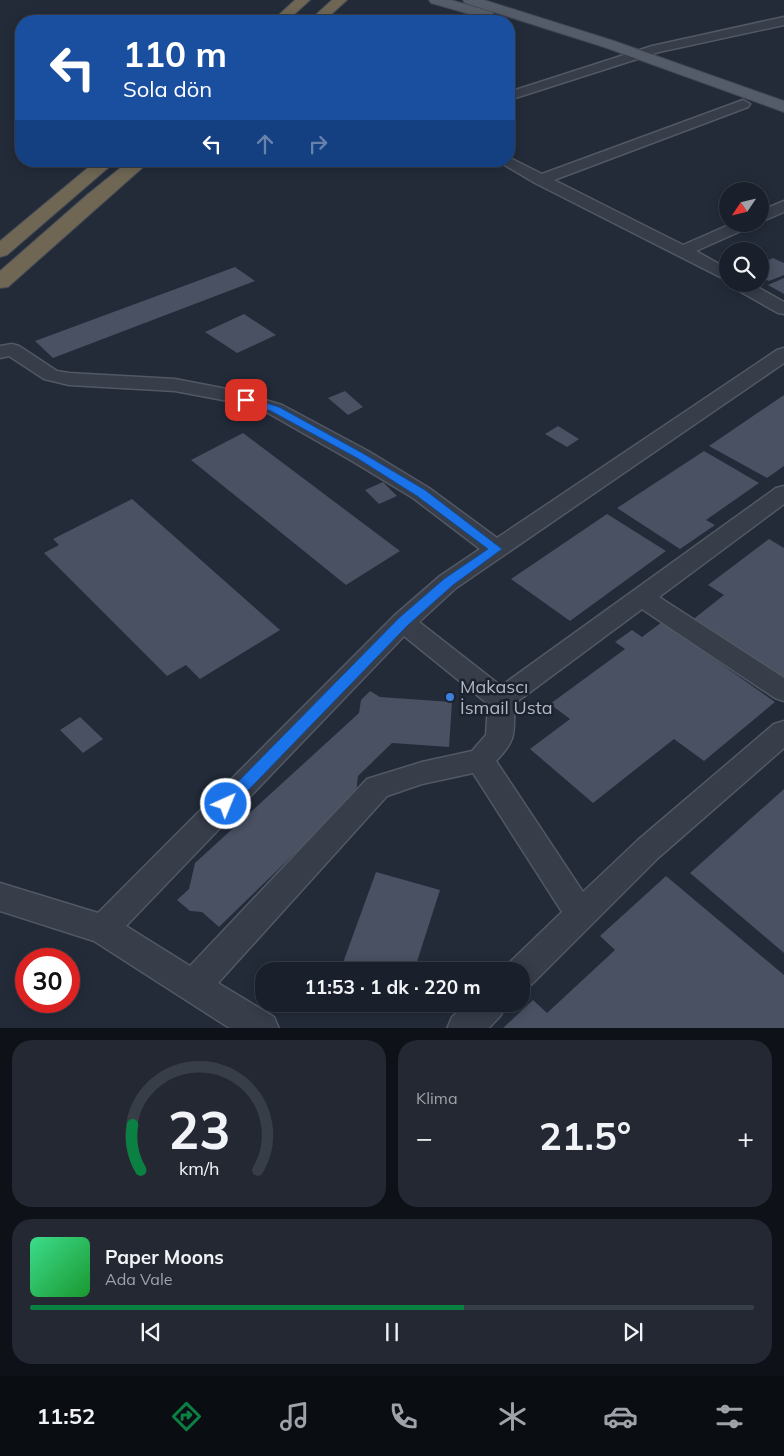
<!DOCTYPE html>
<html lang="tr">
<meta charset="utf-8">
<style>
:root{--surface:#1a202b;--page:#232833;--text:#f1f3f6;--muted:#9fa3a9;--line:#383e47;--accent:#0b8043}
body{margin:0;font-family:Mulish,sans-serif;background:var(--page);color:var(--text);height:100vh;display:flex;flex-direction:column;font-size:19px;white-space:nowrap}
*{box-sizing:border-box;margin:0}
p{font-size:16px;color:var(--muted)}
.icon{flex:none;width:28px;height:28px;fill:none;stroke:currentColor;stroke-width:2;stroke-linecap:round;stroke-linejoin:round}
.map{position:relative;height:1028px;overflow:hidden}
.drawer{display:flex;flex-direction:column;gap:12px;padding:12px;background:#0e1218;flex:1}
.drawer>*{flex:none}
.banner{position:absolute;left:15px;top:15px;width:500px;height:152px;border-radius:20px;box-shadow:0 2px 12px #0003,0 0 0 1px var(--line);background:#1a4fa0;color:#fff;overflow:hidden}
.needle{width:32px;rotate:235deg}
.tools{position:absolute;left:719px;top:182px;display:grid;gap:10px}
.tools a{display:grid;place-items:center;width:50px;height:50px;border-radius:50%;background:var(--surface);box-shadow:0 2px 12px #0003,0 0 0 1px var(--line);font-size:25px}
.speed{position:absolute;left:15px;top:948px;display:flex;gap:10px;font-size:25px;font-weight:700;text-align:center}
.speed>*{display:grid;place-content:center;width:65px;height:65px;border-radius:50%;background:var(--surface);box-shadow:0 2px 12px #0003,0 0 0 1px var(--line);line-height:1}
.speed .limit{border:8px solid #d22;background:#fff;color:#111}
.pin{position:absolute;display:grid;place-items:center;width:42px;height:42px;color:#fff;margin:-21px;border-radius:10px;box-shadow:0 2px 8px #0006}
.me{position:absolute;width:55px;margin:-28px;rotate:44deg;stroke-linejoin:round;filter:drop-shadow(0 0 4px #0008)}
.turn{display:flex;align-items:center;gap:18px;height:105px;padding:0 25px;font-size:22px}
.turn .icon{width:65px;height:65px;stroke-width:2.5}
.turn b{display:block;font-size:35px;line-height:42px}
.lanes{display:flex;align-items:center;height:48px;padding:0 25px;background:#0003;justify-content:center;gap:25px;direction:ltr}
.lanes .off{opacity:.35}
.big{font-size:38px;font-weight:700;line-height:1.1}
.drawer .card{flex:1;display:flex;flex-direction:column;justify-content:center;gap:8px;min-width:0;padding:0 18px;border-radius:20px;background:var(--page)}
.drawer .dial{align-items:center;gap:0}
.dial svg{height:130px;overflow:visible;fill:none;stroke:var(--line);stroke-width:7;stroke-linecap:round;text-anchor:middle}
.dial text{fill:var(--text);stroke:none}
.song{display:flex;align-items:center;gap:15px}
.cover{width:60px;height:60px;border-radius:8px;background:linear-gradient(135deg,hsl(150 70% 55%),hsl(130 70% 35%))}
.played{height:5px;border-radius:2px;background:linear-gradient(90deg,var(--accent) 60%,var(--line) 60%)}
.keys{display:flex;justify-content:space-around;direction:ltr}
.heat{display:flex;justify-content:space-between;align-items:center;font-size:28px;direction:ltr}
.drawer .tiles{flex:1;display:grid;gap:12px;grid-template-columns:1fr 1fr}
.card:last-child{grid-column:span 2}
.trip{position:absolute;left:255px;top:962px;width:275px;height:50px;border-radius:20px;background:var(--surface);box-shadow:0 2px 12px #0003,0 0 0 1px var(--line);font-weight:700;line-height:50px;text-align:center}
.menu{display:flex;height:80px;justify-content:space-around;align-items:center;background:#0a0d11;color:var(--muted)}
.menu .icon{width:35px;height:35px}
.menu .on{color:var(--accent)}
.menu b{font-size:22px;color:var(--text)}
.map>svg:first-child{display:block}
.building{fill:#495162}
.lines{fill:none;stroke-linecap:round;stroke-linejoin:round}
.minor-casing{stroke:#525864;stroke-width:3}
.major-casing{stroke:#404652;stroke-width:2}
.highway-casing{stroke:#424854;stroke-width:2}
.minor{fill:#373d49;fill-rule:evenodd}
.major{fill:#555c69;fill-rule:evenodd}
.highway{fill:#6f6754;fill-rule:evenodd}
.route{fill:#1a73e8;stroke:#114b97}
.shop-dot{fill:#3f7fe0;stroke:#1c222e;stroke-width:2}
.labels{text-anchor:middle;stroke-width:5;stroke-linejoin:round;paint-order:stroke}
.poi-label{font-size:18px;fill:#b2b8c5;stroke:#1c222e;text-anchor:start}
</style>
<div class="map">
<svg width="784" height="1029" viewBox="0 0 784 1029">
<rect width="100%" height="100%" fill="#232b39"/>
<g class="building">
<path d="M 773,258 L 784,263 L 784,275 L 769,281 L 760,277 L 760,264 Z"/>
<path d="M 235,267 L 255,281 L 53,358 L 35,341 Z"/>
<path d="M 784,278 L 784,294 L 768,285 Z"/>
<path d="M 244,314 L 276,335 L 237,353 L 205,332 Z"/>
<path d="M 345,391 L 363,407 L 348,415 L 328,398 Z"/>
<path d="M 784,395 L 784,466 L 767,478 L 709,446 Z"/>
<path d="M 558,426 L 579,439 L 567,447 L 545,434 Z"/>
<path d="M 243,433 L 400,551 L 346,585 L 191,460 Z"/>
<path d="M 704,451 L 759,483 L 706,520 L 715,525 L 680,549 L 617,508 Z"/>
<path d="M 383,482 L 397,496 L 379,504 L 365,490 Z"/>
<path d="M 132,499 L 280,630 L 200,679 L 186,665 L 167,676 L 44,553 L 59,545 L 53,539 Z"/>
<path d="M 607,514 L 666,551 L 570,621 L 511,579 Z"/>
<path d="M 769,539 L 784,548 L 784,683 L 691,621 L 724,595 L 708,585 Z"/>
<path d="M 662,622 L 775,702 L 704,761 L 674,739 L 593,803 L 530,749 L 570,719 L 550,704 L 625,649 L 615,642 L 632,630 L 642,637 Z"/>
<path d="M 370,691 L 380,697 L 452,702 L 449,747 L 392,743 L 358,776 L 356,794 L 219,927 L 202,912 L 190,911 L 177,900 L 189,889 L 195,863 L 359,713 L 361,700 Z"/>
<path d="M 80,717 L 103,739 L 83,753 L 60,730 Z"/>
<path d="M 784,789 L 784,953 L 690,873 Z"/>
<path d="M 376,872 L 440,890 L 414,971 L 340,971 Z"/>
<path d="M 666,876 L 784,975 L 784,1029 L 502,1029 L 533,1000 L 547,1013 L 615,950 L 600,936 Z"/>
</g>
<g class="lines">
<defs>
<g id="minor">
<path d="M 784,17 L 784,25 L 659,52 L 509,100 L 509,92 L 652,46 Z"/>
<path d="M 743,100 L 750,104 L 748,107 L 554,180 L 683,245 L 731,224 L 752,224 L 750,227 L 696,251 L 728,269 L 728,281 L 535,183 L 498,161 L 509,161 L 509,157 L 510,158 L 542,174 Z"/>
<path d="M 784,201 L 784,212 L 760,222 L 760,211 Z"/>
<path d="M 731,284 L 752,284 L 784,302 L 784,314 L 778,313 L 734,288 Z"/>
<path d="M 12,344 L 19,346 L 57,371 L 69,373 L 175,379 L 232,390 L 282,405 L 368,451 L 429,488 L 497,538 L 777,350 L 784,348 L 784,363 L 456,588 L 419,622 L 501,686 L 776,488 L 784,486 L 784,504 L 659,597 L 784,678 L 784,701 L 775,698 L 642,609 L 514,704 C 514,734 517,739 496,761 L 583,892 L 638,840 L 774,724 L 784,721 L 784,748 L 658,858 L 532,984 L 521,988 L 521,971 L 506,971 L 510,962 L 562,912 L 473,773 L 422,784 L 387,796 L 218,983 L 274,1017 L 279,1029 L 231,1029 L 94,941 L 0,911 L 0,883 L 98,913 L 394,616 L 440,576 L 480,549 L 413,498 L 352,461 L 268,413 L 228,401 L 175,391 L 69,385 L 44,379 L 9,356 L 0,358 L 0,346 ZM 404,636 L 488,704 L 486,735 L 472,751 L 422,762 L 367,779 L 190,966 L 126,926 Z"/>
<path d="M 466,1004 L 505,1004 L 501,1015 L 488,1029 L 447,1029 L 452,1017 Z"/>
</g>
<g id="major">
<path d="M 429,0 L 451,0 L 492,12 L 494,15 L 492,18 L 487,19 L 431,3 Z"/>
<path d="M 463,0 L 484,0 L 614,41 L 784,101 L 784,112 L 604,47 L 465,3 Z"/>
</g>
<g id="highway">
<path d="M 295,0 L 310,0 L 287,21 L 272,21 Z"/>
<path d="M 332,0 L 347,0 L 324,21 L 309,21 Z"/>
<path d="M 96,161 L 116,161 L 7,255 L 0,257 L 0,241 Z"/>
<path d="M 129,161 L 150,161 L 8,287 L 0,288 L 0,271 L 88,194 Z"/>
</g>
</defs>
<use href="#minor" class="minor-casing"/>
<use href="#major" class="major-casing"/>
<use href="#highway" class="highway-casing"/>
<use href="#minor" class="minor"/>
<use href="#major" class="major"/>
<use href="#highway" class="highway"/>
</g>
<path class="route" d="M 246,397 L 279,407 L 364,454 L 425,490 L 502,549 L 453,585 L 408,625 L 231,808 L 226,810 L 221,808 L 218,804 L 221,799 L 399,618 L 444,579 L 488,549 L 417,496 L 357,458 L 271,411 L 243,403 L 243,398 Z"/>
<circle class="shop-dot" cx="450" cy="697" r="5"/>
<g class="labels">
<g class="poi-label">
<text x="460" y="693">Makascı<tspan x="460" dy="21">İsmail Usta</tspan></text>
</g>
</g>
</svg>
<div class="tools">
<a><svg class="needle" viewBox="-14 -14 28 28"><path d="M0-13l5 13h-10z" fill="#e53935"/><path d="M0 13l5-13h-10z" fill="#9fa3a9"/></svg></a>
<a><svg class="icon" aria-label="search" viewBox="0 0 24 24"><circle cx="10" cy="10" r="6"/><path d="M15 15l6 6"/></svg></a>
</div>
<div class="speed"><div class="limit">30</div></div>
<div class="pin" style="left:246px;top:400px;background:#d93025"><svg class="icon" aria-label="arrive" viewBox="0 0 24 24"><path d="M6 21V4h12l-3 4 3 4H6"/></svg></div>
<svg class="me" style="left:226px;top:804px" viewBox="-20 -20 40 40"><circle r="17" fill="#1a73e8" stroke="#fff" stroke-width="3"/><path d="M0-11L8 9 0 5-8 9z" fill="#fff"/></svg>
<div class="trip">11:53 · 1 dk · 220 m</div>
<div class="banner">
<div class="turn"><svg class="icon" aria-label="left" viewBox="0 0 24 24"><path d="M17 20v-9H6M10 6l-5 5 5 5"/></svg><div><b>110 m</b>Sola dön</div></div>
<div class="lanes"><svg class="icon" aria-label="left" viewBox="0 0 24 24"><path d="M17 20v-9H6M10 6l-5 5 5 5"/></svg><svg class="icon off" aria-label="ahead" viewBox="0 0 24 24"><path d="M12 20V5M6 11l6-6 6 6"/></svg><svg class="icon off" aria-label="right" viewBox="0 0 24 24"><path d="M7 20v-9h11M14 6l5 5-5 5"/></svg></div>
</div>
</div>
<section class="drawer">
<div class="tiles">
<div class="card dial"><svg viewBox="0 0 100 80">
<path d="M14 69A42 42 0 1 1 86 69"/>
<path d="M14 69A42 42 0 0 1 9 41" stroke="#0b8043"/>
<text x="50" y="56" font-size="32" font-weight="700">23</text>
<text x="50" y="72" font-size="11">km/h</text>
</svg></div>
<div class="card"><p>Klima</p>
<div class="heat"><a>−</a><b class="big">21.5°</b><a>+</a></div>
</div>
<div class="card">
<div class="song"><i class="cover"></i><div><b>Paper Moons</b><p>Ada Vale</p></div></div>
<div class="played"></div>
<div class="keys"><svg class="icon" aria-label="previous" viewBox="0 0 24 24"><path d="M18 5L8 12l10 7zM5 5v14"/></svg><svg class="icon" aria-label="pause" viewBox="0 0 24 24"><path d="M8 5v14M16 5v14"/></svg><svg class="icon" aria-label="next" viewBox="0 0 24 24"><path d="M6 5l10 7-10 7zM19 5v14"/></svg></div>
</div>
</div>
</section>
<nav class="menu">
<b>11:52</b>
<svg class="icon on" aria-label="directions" viewBox="0 0 24 24"><path d="M12 3l9 9-9 9-9-9zM9 14v-3h6M13 9l2 2-2 2"/></svg>
<svg class="icon" aria-label="music" viewBox="0 0 24 24"><path d="M9 18V5l10-2v13"/><circle cx="6" cy="18" r="3"/><circle cx="16" cy="16" r="3"/></svg>
<svg class="icon" aria-label="phone" viewBox="0 0 24 24"><path d="M5 4h4l2 5-3 2q2 4 5 5l2-3 5 2v4C11 20 4 13 5 4z"/></svg>
<svg class="icon" aria-label="climate" viewBox="0 0 24 24"><path d="M12 3v18M4 7l16 10M4 17L20 7"/></svg>
<svg class="icon" aria-label="car" viewBox="0 0 24 24"><path d="M5 17H2v-5l4-1 3-4h7l3 4 3 1v5h-3M9 17h6M6 11h13"/><circle cx="7" cy="17" r="2"/><circle cx="17" cy="17" r="2"/></svg>
<svg class="icon" aria-label="filters" viewBox="0 0 24 24"><path d="M4 7h16M4 17h16"/><circle cx="9" cy="7" r="2"/><circle cx="15" cy="17" r="2"/></svg>
</nav>
